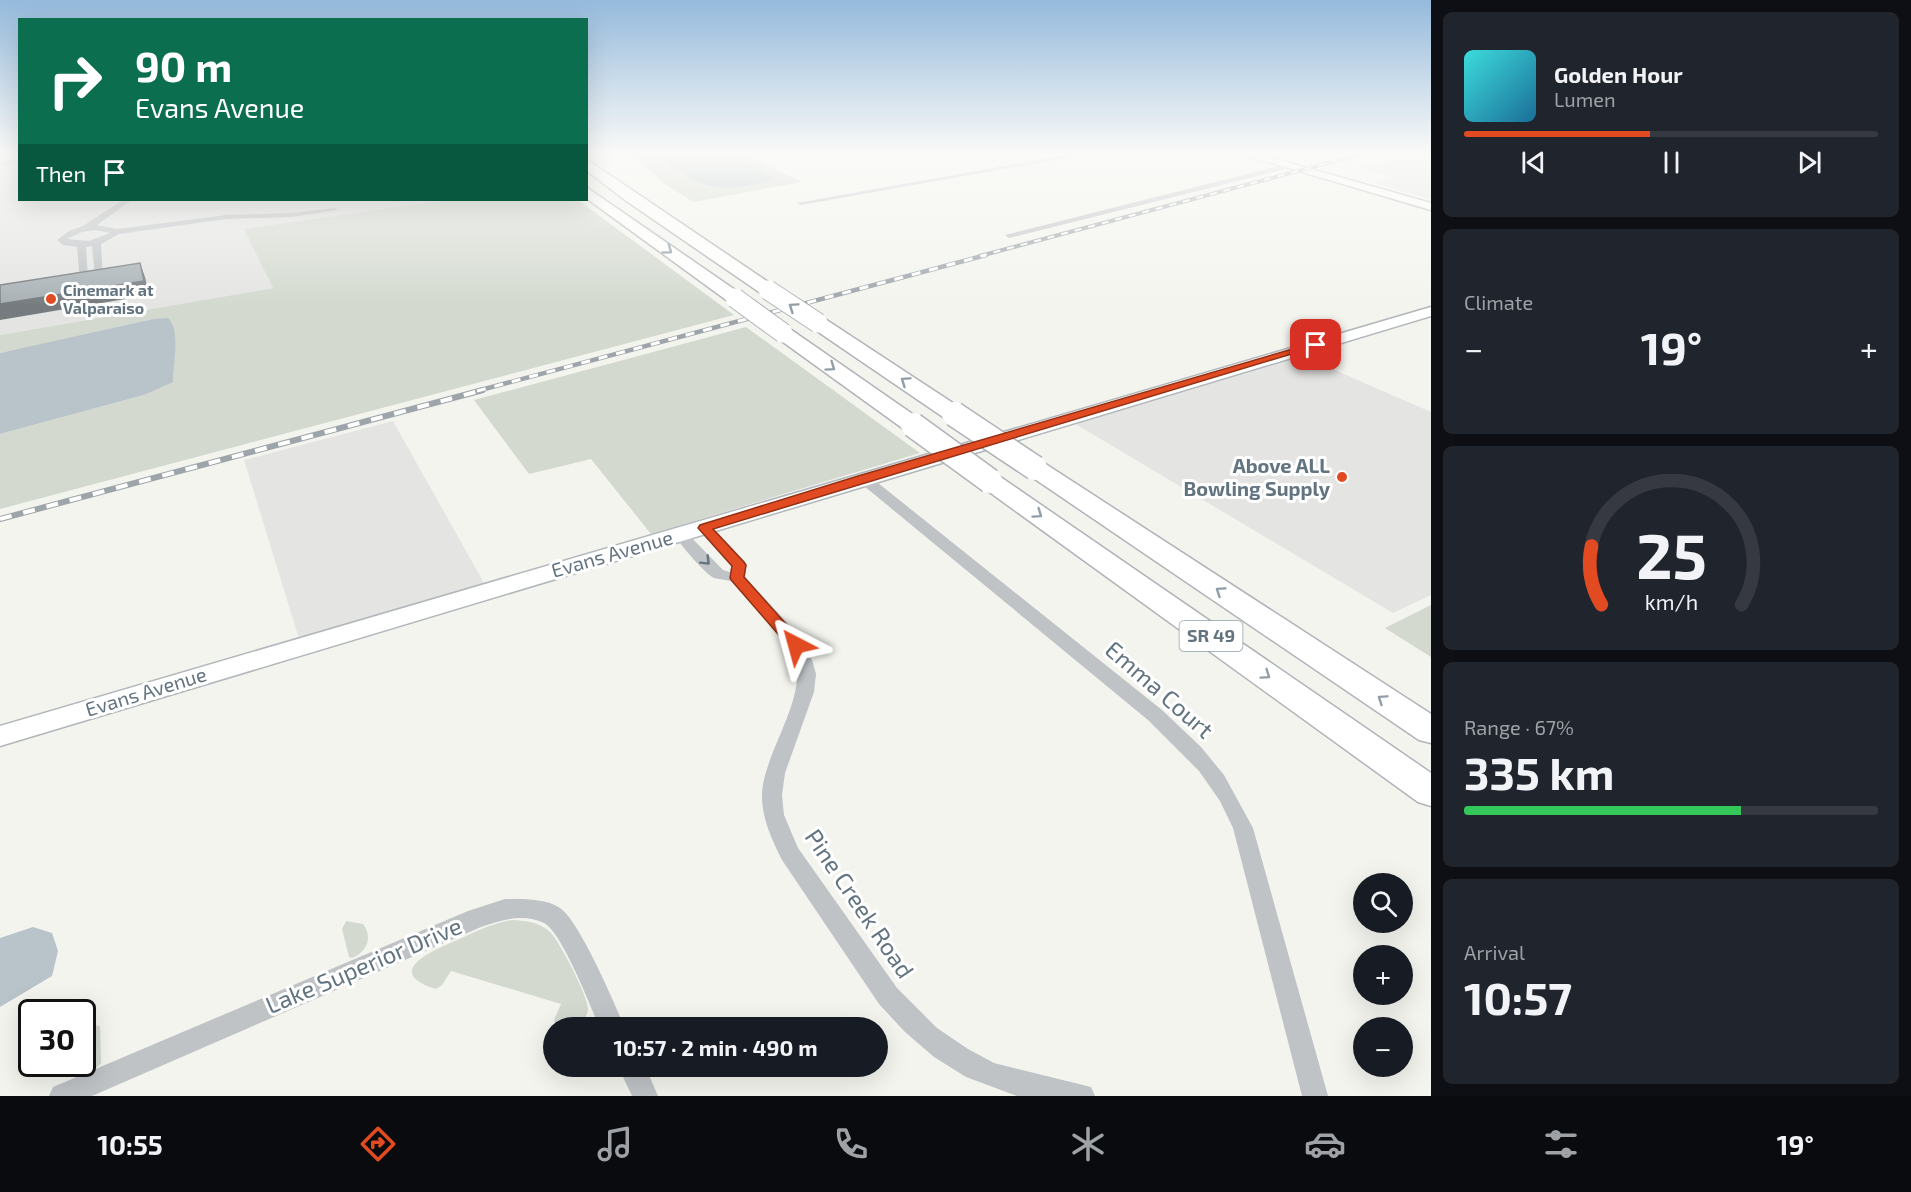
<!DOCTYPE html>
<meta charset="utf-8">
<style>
:root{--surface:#171b24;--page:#20242c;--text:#f1f3f6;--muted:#9ea1a6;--line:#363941;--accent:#e24a21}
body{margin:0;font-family:"Exo 2",sans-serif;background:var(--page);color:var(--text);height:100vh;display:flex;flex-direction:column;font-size:22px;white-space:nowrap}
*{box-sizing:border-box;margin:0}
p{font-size:20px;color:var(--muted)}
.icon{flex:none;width:33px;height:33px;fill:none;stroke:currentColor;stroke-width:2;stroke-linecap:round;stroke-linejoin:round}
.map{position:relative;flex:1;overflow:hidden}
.sheet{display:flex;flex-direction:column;gap:12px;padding:12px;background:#0d0f14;width:480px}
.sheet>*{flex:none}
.guide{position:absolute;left:18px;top:18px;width:570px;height:183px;border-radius:0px;box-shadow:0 6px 24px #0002;background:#0b6e4f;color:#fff;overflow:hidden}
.controls{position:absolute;left:1353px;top:873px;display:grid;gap:12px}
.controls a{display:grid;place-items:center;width:60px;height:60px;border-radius:50%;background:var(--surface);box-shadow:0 6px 24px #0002;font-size:30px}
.speed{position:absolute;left:18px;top:999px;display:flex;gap:12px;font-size:30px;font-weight:700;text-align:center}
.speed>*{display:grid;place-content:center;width:78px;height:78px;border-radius:50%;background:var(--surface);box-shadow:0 6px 24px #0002;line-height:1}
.speed .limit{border:3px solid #111;border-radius:9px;background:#fff;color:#111}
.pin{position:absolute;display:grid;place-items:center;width:51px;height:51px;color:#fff;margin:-26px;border-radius:12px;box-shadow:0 3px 9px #0006}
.me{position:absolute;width:66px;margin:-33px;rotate:321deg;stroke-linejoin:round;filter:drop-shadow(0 0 4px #0008)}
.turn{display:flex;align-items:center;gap:21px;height:126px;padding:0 18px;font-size:27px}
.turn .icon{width:78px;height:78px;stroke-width:2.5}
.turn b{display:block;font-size:42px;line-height:51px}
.then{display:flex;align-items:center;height:57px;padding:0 18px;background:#0003;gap:12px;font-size:22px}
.big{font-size:45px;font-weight:700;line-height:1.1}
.sheet .tile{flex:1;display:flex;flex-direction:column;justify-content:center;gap:9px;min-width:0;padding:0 21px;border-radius:9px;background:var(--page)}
.sheet .dial{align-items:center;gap:0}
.dial svg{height:156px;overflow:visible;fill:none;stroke:var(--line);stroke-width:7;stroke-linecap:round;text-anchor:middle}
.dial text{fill:var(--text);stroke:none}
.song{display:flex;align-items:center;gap:18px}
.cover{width:72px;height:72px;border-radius:9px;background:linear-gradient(135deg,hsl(180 70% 55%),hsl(200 70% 35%))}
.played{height:6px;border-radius:3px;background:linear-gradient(90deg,var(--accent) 45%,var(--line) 45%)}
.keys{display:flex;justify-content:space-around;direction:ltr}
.heat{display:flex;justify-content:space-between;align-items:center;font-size:33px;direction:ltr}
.charge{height:9px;border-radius:4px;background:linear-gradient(90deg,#34c759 67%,var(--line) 0)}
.trip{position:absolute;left:543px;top:1017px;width:345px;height:60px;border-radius:30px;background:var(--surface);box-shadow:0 6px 24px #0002;font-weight:700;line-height:60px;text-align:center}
.dock{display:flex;height:96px;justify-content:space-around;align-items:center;background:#090b0e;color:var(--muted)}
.dock .icon{width:42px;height:42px}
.dock .on{color:var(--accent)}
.dock b{font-size:27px;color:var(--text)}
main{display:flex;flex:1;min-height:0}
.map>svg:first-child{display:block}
.built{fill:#e4e5e3}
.green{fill:#d3d9cf}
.water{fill:#b8c4c9}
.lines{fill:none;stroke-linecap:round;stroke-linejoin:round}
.secondary-casing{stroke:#b1b7bb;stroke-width:3}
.highway-casing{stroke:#b0b4b7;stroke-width:3}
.street{fill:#bfc3c6;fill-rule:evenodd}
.secondary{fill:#fff;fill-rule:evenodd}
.highway{fill:#fff;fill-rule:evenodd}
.rail-far2-casing{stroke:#9ea5aa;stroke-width:4}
.rail-far1-casing{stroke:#9ea5aa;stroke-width:4.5}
.rail-casing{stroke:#9ea5aa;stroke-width:6}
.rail-far2{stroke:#fff;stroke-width:2;stroke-dasharray:7;stroke-linecap:butt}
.rail-far1{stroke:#fff;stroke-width:3;stroke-dasharray:9;stroke-linecap:butt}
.rail{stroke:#fff;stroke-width:4;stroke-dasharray:12;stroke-linecap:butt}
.highway-bridge-far1-casing{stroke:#b0b4b7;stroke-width:21;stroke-linecap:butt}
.highway-bridge-casing{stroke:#b0b4b7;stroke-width:27;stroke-linecap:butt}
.highway-bridge-far1{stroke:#fff;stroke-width:19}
.highway-bridge{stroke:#fff;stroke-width:24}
.shaded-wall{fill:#757b7e}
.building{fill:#a7b0b4;stroke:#757b7e;stroke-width:1.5}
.oneway{stroke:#929ea7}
.oneway2{stroke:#637481}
.route{fill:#e24a21;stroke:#933015;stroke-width:1.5}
.poi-dot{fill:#e24a21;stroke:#fff;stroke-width:2}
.labels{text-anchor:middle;stroke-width:6;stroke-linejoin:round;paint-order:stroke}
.far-poi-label{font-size:16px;font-weight:bold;fill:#637481;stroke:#fff;text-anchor:start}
.shield{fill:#fff;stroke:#929ea7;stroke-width:1.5}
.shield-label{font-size:18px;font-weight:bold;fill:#637481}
.poi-label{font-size:20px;font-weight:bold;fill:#637481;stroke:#fff;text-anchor:end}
.street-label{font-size:20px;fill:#637481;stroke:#fff}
.near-street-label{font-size:24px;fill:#637481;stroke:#fff}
</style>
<main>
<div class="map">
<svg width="1431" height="1096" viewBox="0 0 1431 1096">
<rect width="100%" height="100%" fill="#f4f4ef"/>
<g class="built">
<path d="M 0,152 L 19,152 L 20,200 L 447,200 L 245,229 L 273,288 L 0,335 Z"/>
<path d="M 1418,152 L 1431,152 L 1431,199 L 1373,183 L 1392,177 L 1358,168 Z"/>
<path d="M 1298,354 L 1431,412 L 1431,595 L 1393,613 L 1072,422 Z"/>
<path d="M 393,421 L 484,583 L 299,639 L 244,460 Z"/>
</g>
<g class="green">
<path d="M 630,152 L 751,152 L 743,154 L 802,182 L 693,202 L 663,183 Z"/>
<path d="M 447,200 L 578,200 L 734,315 L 0,509 L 0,434 L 144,395 L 173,381 L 173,368 L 24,348 L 0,353 L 0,335 L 273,288 L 244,229 Z"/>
<path d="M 746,327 L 920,453 L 651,534 L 591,459 L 529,474 L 474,400 Z"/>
<path d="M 1431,605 L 1431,657 L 1385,628 Z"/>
<path d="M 514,920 C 527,921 538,922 549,931 C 558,938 589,998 588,1009 C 586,1026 568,1029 555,1025 L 554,1020 L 561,1004 L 451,971 L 442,985 L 436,989 C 382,972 432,951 457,940 C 475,932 494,922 514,920 Z"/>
<path d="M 346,921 L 363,924 C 373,937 367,952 352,958 L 349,957 L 342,929 Z"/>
<path d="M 94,1025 L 100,1026 L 101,1063 C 94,1072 81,1074 71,1070 L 68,1064 L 82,1064 L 83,1031 Z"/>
</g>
<g class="water">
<path d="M 654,152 L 726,152 L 773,178 C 766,184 755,184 746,186 C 702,193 687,176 654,152 Z"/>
<path d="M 168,318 C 181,331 173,363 173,382 L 144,395 L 0,434 L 0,353 L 154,319 Z"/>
<path d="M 33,927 L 52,933 L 58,951 L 52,976 L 0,1007 L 0,938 Z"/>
</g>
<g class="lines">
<defs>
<g id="secondary">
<path d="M 1234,152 L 1251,152 L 1431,203 L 1431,210 Z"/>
<path d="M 1431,307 L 1431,316 L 0,746 L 0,726 Z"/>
</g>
<g id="highway">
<path d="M 586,159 L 774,286 L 777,290 L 774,294 L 762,294 L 625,200 L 586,170 Z"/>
<path d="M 586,187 L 741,294 L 744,298 L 741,302 L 729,302 L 586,198 Z"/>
<path d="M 818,317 L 825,319 L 962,409 L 965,414 L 962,419 L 954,421 L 946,419 L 811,327 L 809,323 L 811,319 Z"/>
<path d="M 783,327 L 790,329 L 921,420 L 924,425 L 921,430 L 913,432 L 905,430 L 776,337 L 773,333 L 776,329 Z"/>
<path d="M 1035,461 L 1044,463 L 1431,714 L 1431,743 L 1419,740 L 1026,473 L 1023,468 L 1026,463 Z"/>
<path d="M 990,474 L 999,476 L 1431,773 L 1431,806 L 1418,802 L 981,486 L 978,481 L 981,476 Z"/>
</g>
</defs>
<use href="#secondary" class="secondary-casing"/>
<use href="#highway" class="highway-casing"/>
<g class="street">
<path d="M 1083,152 L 1100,152 L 801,205 L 797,203 Z"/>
<path d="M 20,159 L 20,163 L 0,166 L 0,162 Z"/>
<path d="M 1287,164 L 1290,168 L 1009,238 L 1005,235 Z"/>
<path d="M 123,200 L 132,200 L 97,225 L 117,229 L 226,215 L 292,213 L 334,208 L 338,210 L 292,217 L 226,219 L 119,234 L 101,244 L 103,279 L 95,277 L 92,246 L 86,247 L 88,280 L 80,282 L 77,247 L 63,245 L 57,240 L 69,231 L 83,226 ZM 96,230 L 110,233 L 89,241 L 67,239 L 82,232 Z"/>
<path d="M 863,474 L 868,475 L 1162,710 L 1201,747 L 1224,775 L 1253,828 L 1328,1096 L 1302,1096 L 1233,828 L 1220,801 L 1199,771 L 1148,720 L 858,481 L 856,478 L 858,475 Z"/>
<path d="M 704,524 L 709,525 L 744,562 L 747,565 L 745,577 L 792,628 L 812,660 L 816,674 L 814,692 L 785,773 L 782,795 L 784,815 L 798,848 L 897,988 L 937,1028 L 968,1049 L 994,1063 L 1091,1087 L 1095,1096 L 1017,1096 L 966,1077 L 934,1057 L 905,1032 L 879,1004 L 782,860 C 772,840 762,819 762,796 C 762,755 809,697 794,660 C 789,646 745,590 732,582 C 727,579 720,580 714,578 C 704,573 681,545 674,535 L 676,532 L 686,532 L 723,570 L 730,572 L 731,566 L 697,528 Z"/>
<path d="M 505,899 C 522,899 545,898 560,908 C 579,920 615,1004 625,1028 L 600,1028 C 590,1006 562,932 544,923 C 524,913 500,920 481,927 L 92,1096 L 49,1096 L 53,1087 L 468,911 Z"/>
<path d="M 618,1066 L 645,1066 L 658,1096 L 632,1096 Z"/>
</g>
<use href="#secondary" class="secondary"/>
<use href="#highway" class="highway"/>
<defs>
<path id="rail-far2" d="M 980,256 L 1369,152"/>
<path id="rail-far1" d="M 477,391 L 986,255"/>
<path id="rail" d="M 0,519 L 483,390"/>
</defs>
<use href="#rail-far2" class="rail-far2-casing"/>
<use href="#rail-far1" class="rail-far1-casing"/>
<use href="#rail" class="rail-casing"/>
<use href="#rail-far2" class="rail-far2"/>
<use href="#rail-far1" class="rail-far1"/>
<use href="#rail" class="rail"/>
<defs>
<g id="highway-bridge-far1">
<path d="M 768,290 L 818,323"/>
<path d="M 735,298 L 783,333"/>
</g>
<g id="highway-bridge">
<path d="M 954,414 L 1035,468"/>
<path d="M 913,425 L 990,481"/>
</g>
</defs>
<use href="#highway-bridge-far1" class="highway-bridge-far1-casing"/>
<use href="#highway-bridge" class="highway-bridge-casing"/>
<use href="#highway-bridge-far1" class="highway-bridge-far1"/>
<use href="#highway-bridge" class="highway-bridge"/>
</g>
<path class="shaded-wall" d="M 140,263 L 145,277 L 149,295 L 0,320 L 0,304 Z"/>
<path class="building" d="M 140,263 L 144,281 L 0,304 L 0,285 Z"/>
<defs><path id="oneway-chevron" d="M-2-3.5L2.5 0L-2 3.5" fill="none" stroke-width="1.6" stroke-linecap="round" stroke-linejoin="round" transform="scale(1.5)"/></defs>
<g class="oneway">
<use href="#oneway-chevron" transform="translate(668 250) rotate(36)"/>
<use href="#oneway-chevron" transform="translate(793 307) rotate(-146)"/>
<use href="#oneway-chevron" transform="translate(831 367) rotate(35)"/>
<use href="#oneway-chevron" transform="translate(905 381) rotate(-146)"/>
<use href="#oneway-chevron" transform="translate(1038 514) rotate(35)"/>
<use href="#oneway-chevron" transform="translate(1220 591) rotate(-146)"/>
<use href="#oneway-chevron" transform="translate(1266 675) rotate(35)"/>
<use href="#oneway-chevron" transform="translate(1382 699) rotate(-146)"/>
</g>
<use class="oneway2" href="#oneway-chevron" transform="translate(706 561) rotate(45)"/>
<linearGradient id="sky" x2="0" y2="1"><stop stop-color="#95badc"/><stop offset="0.5" stop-color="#fafaf8"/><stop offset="1" stop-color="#fafaf8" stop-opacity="0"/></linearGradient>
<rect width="1431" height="306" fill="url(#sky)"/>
<path class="route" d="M 1313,343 L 1321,345 L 713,529 L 744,562 L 746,565 L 744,577 L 802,642 L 804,645 L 802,649 L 791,649 L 732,581 L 730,578 L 732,566 L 698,528 L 700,525 L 858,476 Z"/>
<g class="poi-dot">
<circle cx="51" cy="299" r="6"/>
<circle cx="1342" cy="477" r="6"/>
</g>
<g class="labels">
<g class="far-poi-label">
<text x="63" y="296">Cinemark at<tspan x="63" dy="18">Valparaiso</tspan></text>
</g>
<rect class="shield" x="1179.5" y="621" width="63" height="30" rx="4.5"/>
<g class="shield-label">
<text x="1211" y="642">SR 49</text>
</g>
<g class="poi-label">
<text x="1330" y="473">Above ALL<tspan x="1330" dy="23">Bowling Supply</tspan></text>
</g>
<g class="street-label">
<text transform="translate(612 554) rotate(-16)" y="7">Evans Avenue</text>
<text transform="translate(146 692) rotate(-17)" y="7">Evans Avenue</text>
</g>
<g class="near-street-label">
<text transform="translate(1159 690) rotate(41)" y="8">Emma Court</text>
<text transform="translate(859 904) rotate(56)" y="8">Pine Creek Road</text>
<text transform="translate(364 966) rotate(-23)" y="8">Lake Superior Drive</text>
</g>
</g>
</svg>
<div class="controls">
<a><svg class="icon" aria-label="search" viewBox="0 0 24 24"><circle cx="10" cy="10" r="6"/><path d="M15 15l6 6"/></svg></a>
<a>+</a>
<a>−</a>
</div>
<div class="speed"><div class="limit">30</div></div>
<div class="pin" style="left:1316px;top:345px;background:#d93025"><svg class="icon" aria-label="arrive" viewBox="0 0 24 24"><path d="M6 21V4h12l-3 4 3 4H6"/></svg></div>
<svg class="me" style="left:796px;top:645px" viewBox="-20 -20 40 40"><path d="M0-17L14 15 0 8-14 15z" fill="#e24a21" stroke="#fff" stroke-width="4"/></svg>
<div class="trip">10:57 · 2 min · 490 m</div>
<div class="guide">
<div class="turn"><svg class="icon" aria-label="right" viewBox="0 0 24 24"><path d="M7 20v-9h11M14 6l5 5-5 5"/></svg><div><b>90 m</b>Evans Avenue</div></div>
<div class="then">Then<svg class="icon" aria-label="arrive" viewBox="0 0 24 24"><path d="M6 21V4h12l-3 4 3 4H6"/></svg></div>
</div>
</div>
<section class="sheet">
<div class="tile">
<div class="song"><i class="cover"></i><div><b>Golden Hour</b><p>Lumen</p></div></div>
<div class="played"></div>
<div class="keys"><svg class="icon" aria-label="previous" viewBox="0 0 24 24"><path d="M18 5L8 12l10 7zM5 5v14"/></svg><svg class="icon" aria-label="pause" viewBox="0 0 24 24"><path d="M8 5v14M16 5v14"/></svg><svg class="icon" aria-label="next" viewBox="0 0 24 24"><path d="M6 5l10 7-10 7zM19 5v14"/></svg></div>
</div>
<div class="tile"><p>Climate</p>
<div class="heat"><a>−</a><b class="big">19°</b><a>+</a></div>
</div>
<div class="tile dial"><svg viewBox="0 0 100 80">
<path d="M14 69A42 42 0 1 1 86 69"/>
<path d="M14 69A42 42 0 0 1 9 39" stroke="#e24a21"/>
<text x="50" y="56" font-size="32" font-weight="700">25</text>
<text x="50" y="72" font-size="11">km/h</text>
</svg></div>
<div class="tile"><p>Range · 67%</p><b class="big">335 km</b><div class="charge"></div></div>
<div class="tile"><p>Arrival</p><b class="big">10:57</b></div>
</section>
</main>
<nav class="dock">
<b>10:55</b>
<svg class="icon on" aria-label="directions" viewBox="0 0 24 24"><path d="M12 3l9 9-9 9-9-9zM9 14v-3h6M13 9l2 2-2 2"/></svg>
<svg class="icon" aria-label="music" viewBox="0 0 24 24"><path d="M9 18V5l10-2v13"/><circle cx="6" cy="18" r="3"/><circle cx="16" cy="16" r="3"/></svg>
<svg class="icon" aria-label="phone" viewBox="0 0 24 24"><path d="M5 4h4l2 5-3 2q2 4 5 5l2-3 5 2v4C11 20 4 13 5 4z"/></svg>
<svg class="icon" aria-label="climate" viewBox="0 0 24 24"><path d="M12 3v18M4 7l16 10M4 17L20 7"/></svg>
<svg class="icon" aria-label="car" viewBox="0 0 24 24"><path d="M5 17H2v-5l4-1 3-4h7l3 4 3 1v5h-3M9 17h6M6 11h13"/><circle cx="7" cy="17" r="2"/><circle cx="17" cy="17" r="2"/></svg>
<svg class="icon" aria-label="filters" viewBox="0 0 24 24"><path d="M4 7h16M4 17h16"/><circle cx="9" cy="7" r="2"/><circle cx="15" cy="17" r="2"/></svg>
<b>19°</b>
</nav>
